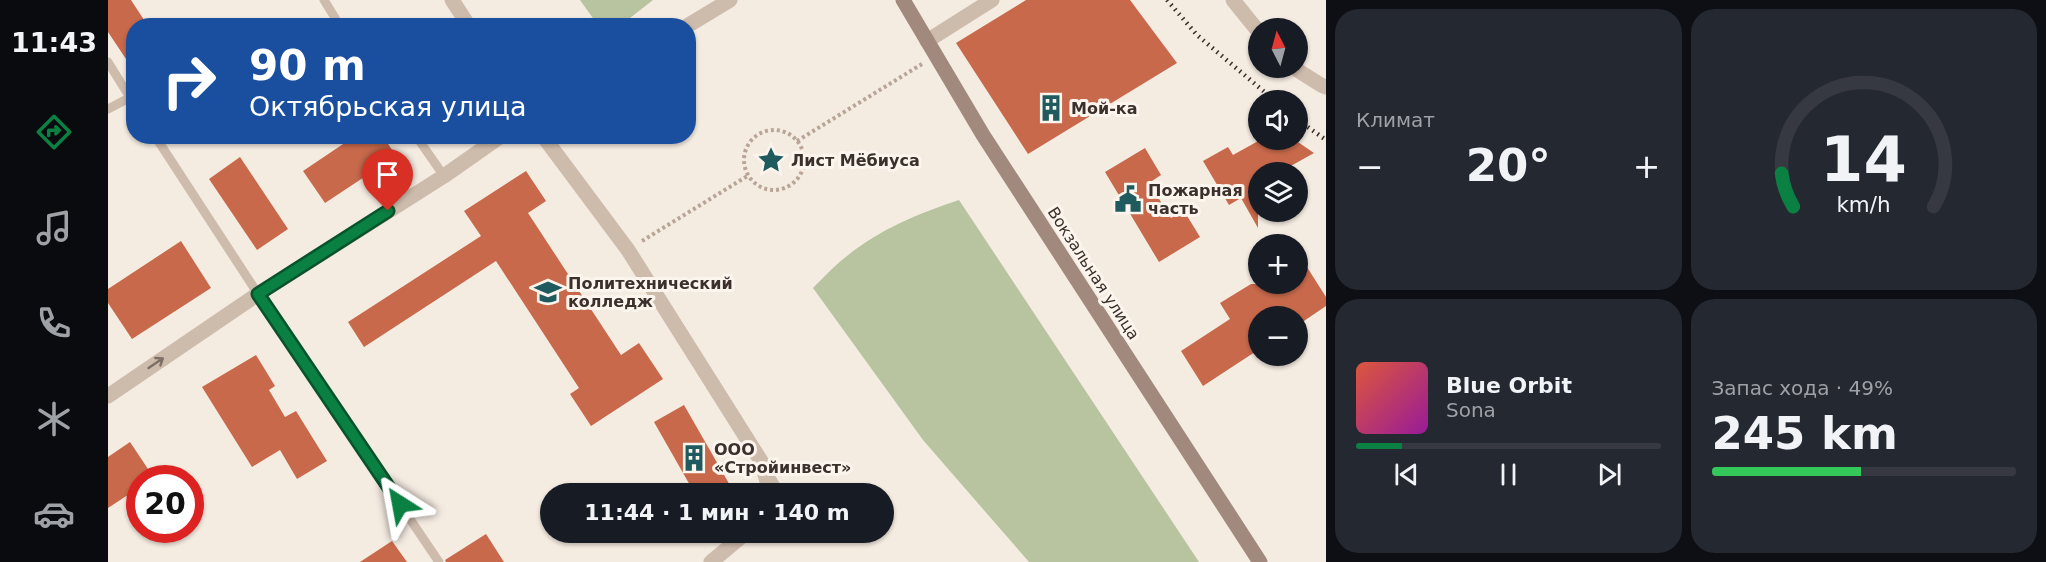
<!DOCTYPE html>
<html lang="ru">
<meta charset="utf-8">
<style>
:root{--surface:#171b24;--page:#242831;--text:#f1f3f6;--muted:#9ea1a6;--line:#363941;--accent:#0b8043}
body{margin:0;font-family:"DejaVu Sans",sans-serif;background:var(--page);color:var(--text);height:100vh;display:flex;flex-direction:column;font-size:22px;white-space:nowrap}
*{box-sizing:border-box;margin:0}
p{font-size:20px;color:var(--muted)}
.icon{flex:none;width:33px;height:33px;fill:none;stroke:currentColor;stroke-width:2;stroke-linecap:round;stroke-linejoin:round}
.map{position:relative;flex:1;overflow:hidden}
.sheet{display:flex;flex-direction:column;gap:9px;padding:9px;background:#0d0f14;width:720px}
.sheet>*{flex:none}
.top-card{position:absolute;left:18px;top:18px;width:570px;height:126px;border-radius:24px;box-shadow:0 2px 4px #0004;background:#1a4fa0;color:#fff;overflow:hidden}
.needle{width:39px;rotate:354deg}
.fabs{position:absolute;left:1140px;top:18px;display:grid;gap:12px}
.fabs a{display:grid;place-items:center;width:60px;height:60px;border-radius:50%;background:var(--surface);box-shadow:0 2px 4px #0004;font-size:30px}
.speed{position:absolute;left:18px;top:465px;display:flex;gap:12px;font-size:30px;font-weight:700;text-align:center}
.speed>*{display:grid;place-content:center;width:78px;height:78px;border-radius:50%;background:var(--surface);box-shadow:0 2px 4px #0004;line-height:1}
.speed .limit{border:9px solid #d22;background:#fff;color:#111}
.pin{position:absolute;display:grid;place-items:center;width:51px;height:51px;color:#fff;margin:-62px -26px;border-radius:50% 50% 50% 0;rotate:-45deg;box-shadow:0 0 6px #0007}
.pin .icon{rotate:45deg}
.me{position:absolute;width:66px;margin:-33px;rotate:326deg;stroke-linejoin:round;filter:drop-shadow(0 0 4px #0008)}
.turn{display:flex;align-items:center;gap:21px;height:126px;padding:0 24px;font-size:27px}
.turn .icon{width:78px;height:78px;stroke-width:2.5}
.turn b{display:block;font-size:42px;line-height:51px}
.big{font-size:45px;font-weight:600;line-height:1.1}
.sheet .card{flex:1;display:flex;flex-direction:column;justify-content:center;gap:9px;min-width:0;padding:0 21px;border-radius:24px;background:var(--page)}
.sheet .dial{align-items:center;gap:0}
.dial svg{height:156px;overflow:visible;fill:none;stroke:var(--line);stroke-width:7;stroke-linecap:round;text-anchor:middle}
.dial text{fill:var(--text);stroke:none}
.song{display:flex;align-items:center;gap:18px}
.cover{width:72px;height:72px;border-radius:9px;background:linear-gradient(135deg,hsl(10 70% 55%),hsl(300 70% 35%))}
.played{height:6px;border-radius:3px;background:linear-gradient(90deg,var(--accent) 15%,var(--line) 15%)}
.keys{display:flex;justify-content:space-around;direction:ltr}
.heat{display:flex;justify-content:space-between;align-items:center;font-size:33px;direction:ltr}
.charge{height:9px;border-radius:4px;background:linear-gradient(90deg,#34c759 49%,var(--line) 0)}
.sheet .tiles{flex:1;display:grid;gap:9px;grid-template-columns:repeat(2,1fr)}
.trip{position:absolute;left:432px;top:483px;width:354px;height:60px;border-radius:30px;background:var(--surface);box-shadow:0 2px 4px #0004;font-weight:600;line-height:60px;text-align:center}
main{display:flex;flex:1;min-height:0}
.tab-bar{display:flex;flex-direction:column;width:108px;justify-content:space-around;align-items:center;background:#090b0e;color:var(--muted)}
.tab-bar .icon{width:42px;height:42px}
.tab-bar .selected{color:var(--accent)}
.tab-bar b{font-size:27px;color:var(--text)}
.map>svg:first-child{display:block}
.green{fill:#b8c4a0}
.building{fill:#c8694b}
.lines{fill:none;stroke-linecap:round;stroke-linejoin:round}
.path{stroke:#b9a596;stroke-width:4;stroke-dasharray:3 3;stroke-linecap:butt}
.service{stroke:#cdbbac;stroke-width:9}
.minor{stroke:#cdbbac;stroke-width:15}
.tertiary{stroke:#cdbbac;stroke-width:15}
.secondary{stroke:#a18a7d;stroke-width:15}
.rail{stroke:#3b302b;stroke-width:4.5;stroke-dasharray:1.5 4.5;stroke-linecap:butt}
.oneway{stroke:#7d6f65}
.route-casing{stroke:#07532c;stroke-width:15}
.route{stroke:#0b8043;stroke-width:10}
.labels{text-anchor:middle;stroke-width:6;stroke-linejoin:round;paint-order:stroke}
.poi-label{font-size:16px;font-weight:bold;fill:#3b302b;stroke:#fbf5ee;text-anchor:start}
.street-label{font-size:16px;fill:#3b302b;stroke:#fbf5ee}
</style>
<main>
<nav class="tab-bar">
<b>11:43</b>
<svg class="icon selected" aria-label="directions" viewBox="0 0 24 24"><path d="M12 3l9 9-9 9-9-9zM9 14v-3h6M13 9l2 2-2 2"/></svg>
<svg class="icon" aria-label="music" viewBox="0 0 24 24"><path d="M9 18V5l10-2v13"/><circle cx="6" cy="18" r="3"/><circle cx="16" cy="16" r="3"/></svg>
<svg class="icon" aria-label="phone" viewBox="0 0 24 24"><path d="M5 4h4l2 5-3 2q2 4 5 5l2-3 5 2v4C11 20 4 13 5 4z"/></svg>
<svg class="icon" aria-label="climate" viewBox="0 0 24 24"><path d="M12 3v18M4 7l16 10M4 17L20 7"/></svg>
<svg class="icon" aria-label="car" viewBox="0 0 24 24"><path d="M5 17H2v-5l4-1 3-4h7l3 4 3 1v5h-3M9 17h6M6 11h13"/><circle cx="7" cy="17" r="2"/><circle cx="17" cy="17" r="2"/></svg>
</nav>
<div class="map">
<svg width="1218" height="562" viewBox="0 0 1218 562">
<rect width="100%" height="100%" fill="#f4ebe1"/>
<g class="green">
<path d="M 472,0 L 545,0 L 513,25 L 487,21 Z"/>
<path d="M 851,200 L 1091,562 L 921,562 L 815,440 L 705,288 C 716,277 727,265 739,256 C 772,229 812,213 851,200 Z"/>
</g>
<g class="building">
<path d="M 0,0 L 23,0 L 40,26 L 26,26 L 26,71 L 0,32 Z"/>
<path d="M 918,0 L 1022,0 L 1069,63 L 920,154 L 848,43 Z"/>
<path d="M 247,136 L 275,136 L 288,156 L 217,203 L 195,171 Z"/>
<path d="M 1152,140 L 1187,140 L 1206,153 L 1172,172 L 1150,172 L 1150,228 L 1133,198 L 1121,205 L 1095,161 L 1120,147 L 1125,155 Z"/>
<path d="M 1037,148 L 1053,175 L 1041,183 L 1063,218 L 1076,211 L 1092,237 L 1051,262 L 997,172 Z"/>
<path d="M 132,157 L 180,229 L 149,250 L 101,179 Z"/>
<path d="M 418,171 L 438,201 L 420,213 L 513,355 L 531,343 L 555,379 L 483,426 L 462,394 L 471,388 L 388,261 L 256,347 L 240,322 L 373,236 L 356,211 Z"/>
<path d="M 73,241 L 103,288 L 24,339 L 0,303 L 0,289 Z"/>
<path d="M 1190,253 L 1218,297 L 1218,306 L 1190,325 L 1190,316 L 1150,316 L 1150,350 L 1095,386 L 1073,351 L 1122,319 L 1112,303 L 1143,284 L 1190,284 Z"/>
<path d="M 148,355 L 167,386 L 161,390 L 177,417 L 188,411 L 219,461 L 189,479 L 172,450 L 144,467 L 94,387 Z"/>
<path d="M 576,405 L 627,494 L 587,494 L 546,422 Z"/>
<path d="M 22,442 L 46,478 L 32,478 L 32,487 L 0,508 L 0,457 Z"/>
<path d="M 378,534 L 396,562 L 338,562 L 337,560 Z"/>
<path d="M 284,541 L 299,562 L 252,562 Z"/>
</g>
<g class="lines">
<g class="path">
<circle cx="666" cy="160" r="30"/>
<path d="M 689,141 L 814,64"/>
<path d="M 534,241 L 641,175"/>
</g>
<g class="service">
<path d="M 216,0 L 232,26"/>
<path d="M 0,62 L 26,104"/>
<path d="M 0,109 L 21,98"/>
<path d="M 47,136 L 150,294 L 331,562"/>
<path d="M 308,136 L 336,176"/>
<path d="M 661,474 L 673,494"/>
<path d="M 688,494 L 692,490"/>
</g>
<g class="minor">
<path d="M 1125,0 L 1150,31"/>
<path d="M 819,41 L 884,0"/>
<path d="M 1186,68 L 1213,85 L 1218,87"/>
</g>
<g class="tertiary">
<path d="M 344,0 L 361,26"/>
<path d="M 579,26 L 622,0"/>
<path d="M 435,136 L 520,250 L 653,461 L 659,481 L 659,494"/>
<path d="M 0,396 L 150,294 L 336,176 L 393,136"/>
<path d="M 603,562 L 639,532"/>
</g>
<path class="secondary" d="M 795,0 L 875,135 L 1152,562"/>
<g class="rail">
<path d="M 1059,0 L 1089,35 L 1166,100"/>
<path d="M 1190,120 L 1218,140"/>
</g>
</g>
<defs><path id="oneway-shaft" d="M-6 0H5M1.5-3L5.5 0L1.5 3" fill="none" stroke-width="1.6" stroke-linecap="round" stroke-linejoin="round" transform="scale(1.5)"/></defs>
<use class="oneway" href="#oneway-shaft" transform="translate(48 363) rotate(-34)"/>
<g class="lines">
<defs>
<path id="route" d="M 280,211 L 150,294 L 292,504"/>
</defs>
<use href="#route" class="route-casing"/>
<use href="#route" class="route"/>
</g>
<defs>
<symbol id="building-bare" viewBox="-9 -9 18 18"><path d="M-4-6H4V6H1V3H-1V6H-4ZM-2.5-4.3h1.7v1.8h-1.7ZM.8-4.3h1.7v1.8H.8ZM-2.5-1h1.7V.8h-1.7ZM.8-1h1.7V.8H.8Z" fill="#1f5a5e" stroke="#fbf5ee" stroke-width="2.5" paint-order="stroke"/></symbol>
<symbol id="sight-bare" viewBox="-9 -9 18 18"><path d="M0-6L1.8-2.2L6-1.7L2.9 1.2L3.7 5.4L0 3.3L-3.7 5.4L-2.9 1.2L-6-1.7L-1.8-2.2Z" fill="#1f5a5e" stroke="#fbf5ee" stroke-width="2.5" paint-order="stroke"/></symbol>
<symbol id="civic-bare" viewBox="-9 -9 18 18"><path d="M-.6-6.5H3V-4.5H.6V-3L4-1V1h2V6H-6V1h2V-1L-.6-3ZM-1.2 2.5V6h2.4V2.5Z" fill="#1f5a5e" stroke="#fbf5ee" stroke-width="2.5" paint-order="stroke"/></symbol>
<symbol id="university-bare" viewBox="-9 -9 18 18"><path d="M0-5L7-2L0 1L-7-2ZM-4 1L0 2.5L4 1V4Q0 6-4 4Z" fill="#1f5a5e" stroke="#fbf5ee" stroke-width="2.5" paint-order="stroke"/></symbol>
</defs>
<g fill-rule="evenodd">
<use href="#building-bare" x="924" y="89" width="38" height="38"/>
<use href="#sight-bare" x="644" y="141" width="38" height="38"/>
<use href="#civic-bare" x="1001" y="180" width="38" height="38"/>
<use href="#university-bare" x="421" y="273" width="38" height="38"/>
<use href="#building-bare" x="567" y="439" width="38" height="38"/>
</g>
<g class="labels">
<g class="poi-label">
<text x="963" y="114">Мой-ка</text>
<text x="683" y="166">Лист Мёбиуса</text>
<text x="1040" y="196">Пожарная<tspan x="1040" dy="18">часть</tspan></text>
<text x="460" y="289">Политехнический<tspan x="460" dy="18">колледж</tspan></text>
<text x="606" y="455">ООО<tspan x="606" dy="18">«Стройинвест»</tspan></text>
</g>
<g class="street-label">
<text transform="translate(986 273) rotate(57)" y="6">Вокзальная улица</text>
</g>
</g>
</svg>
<div class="fabs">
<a><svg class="needle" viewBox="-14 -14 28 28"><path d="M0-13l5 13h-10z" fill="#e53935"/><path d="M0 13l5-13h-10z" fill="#9ea1a6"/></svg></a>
<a><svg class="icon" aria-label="sound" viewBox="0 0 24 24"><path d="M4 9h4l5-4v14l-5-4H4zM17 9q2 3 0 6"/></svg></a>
<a><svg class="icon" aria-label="layers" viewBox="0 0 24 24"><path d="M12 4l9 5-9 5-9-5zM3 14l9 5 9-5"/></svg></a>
<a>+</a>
<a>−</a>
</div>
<div class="speed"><div class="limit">20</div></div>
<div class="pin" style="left:280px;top:211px;background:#d93025"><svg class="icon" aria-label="arrive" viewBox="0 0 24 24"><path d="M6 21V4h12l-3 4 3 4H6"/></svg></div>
<svg class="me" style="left:292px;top:504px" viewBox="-20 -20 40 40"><path d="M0-17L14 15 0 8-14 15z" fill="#0b8043" stroke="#fff" stroke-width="4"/></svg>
<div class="trip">11:44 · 1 мин · 140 m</div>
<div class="top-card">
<div class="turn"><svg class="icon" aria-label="right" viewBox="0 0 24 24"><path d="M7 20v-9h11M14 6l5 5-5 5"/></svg><div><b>90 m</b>Октябрьская улица</div></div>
</div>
</div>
<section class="sheet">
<div class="tiles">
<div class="card"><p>Климат</p>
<div class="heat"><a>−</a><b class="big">20°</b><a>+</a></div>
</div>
<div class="card dial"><svg viewBox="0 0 100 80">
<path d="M14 69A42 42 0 1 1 86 69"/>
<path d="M14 69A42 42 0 0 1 8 52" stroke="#0b8043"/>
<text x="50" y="56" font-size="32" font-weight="700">14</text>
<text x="50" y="72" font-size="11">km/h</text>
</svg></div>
<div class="card">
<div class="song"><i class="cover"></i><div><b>Blue Orbit</b><p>Sona</p></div></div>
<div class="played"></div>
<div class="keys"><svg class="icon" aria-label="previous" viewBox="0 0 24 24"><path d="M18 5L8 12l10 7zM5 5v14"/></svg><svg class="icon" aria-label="pause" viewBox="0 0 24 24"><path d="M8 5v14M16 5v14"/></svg><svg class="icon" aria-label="next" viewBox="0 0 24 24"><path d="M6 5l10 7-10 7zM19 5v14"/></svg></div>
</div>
<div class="card"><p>Запас хода · 49%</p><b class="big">245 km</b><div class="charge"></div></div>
</div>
</section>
</main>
